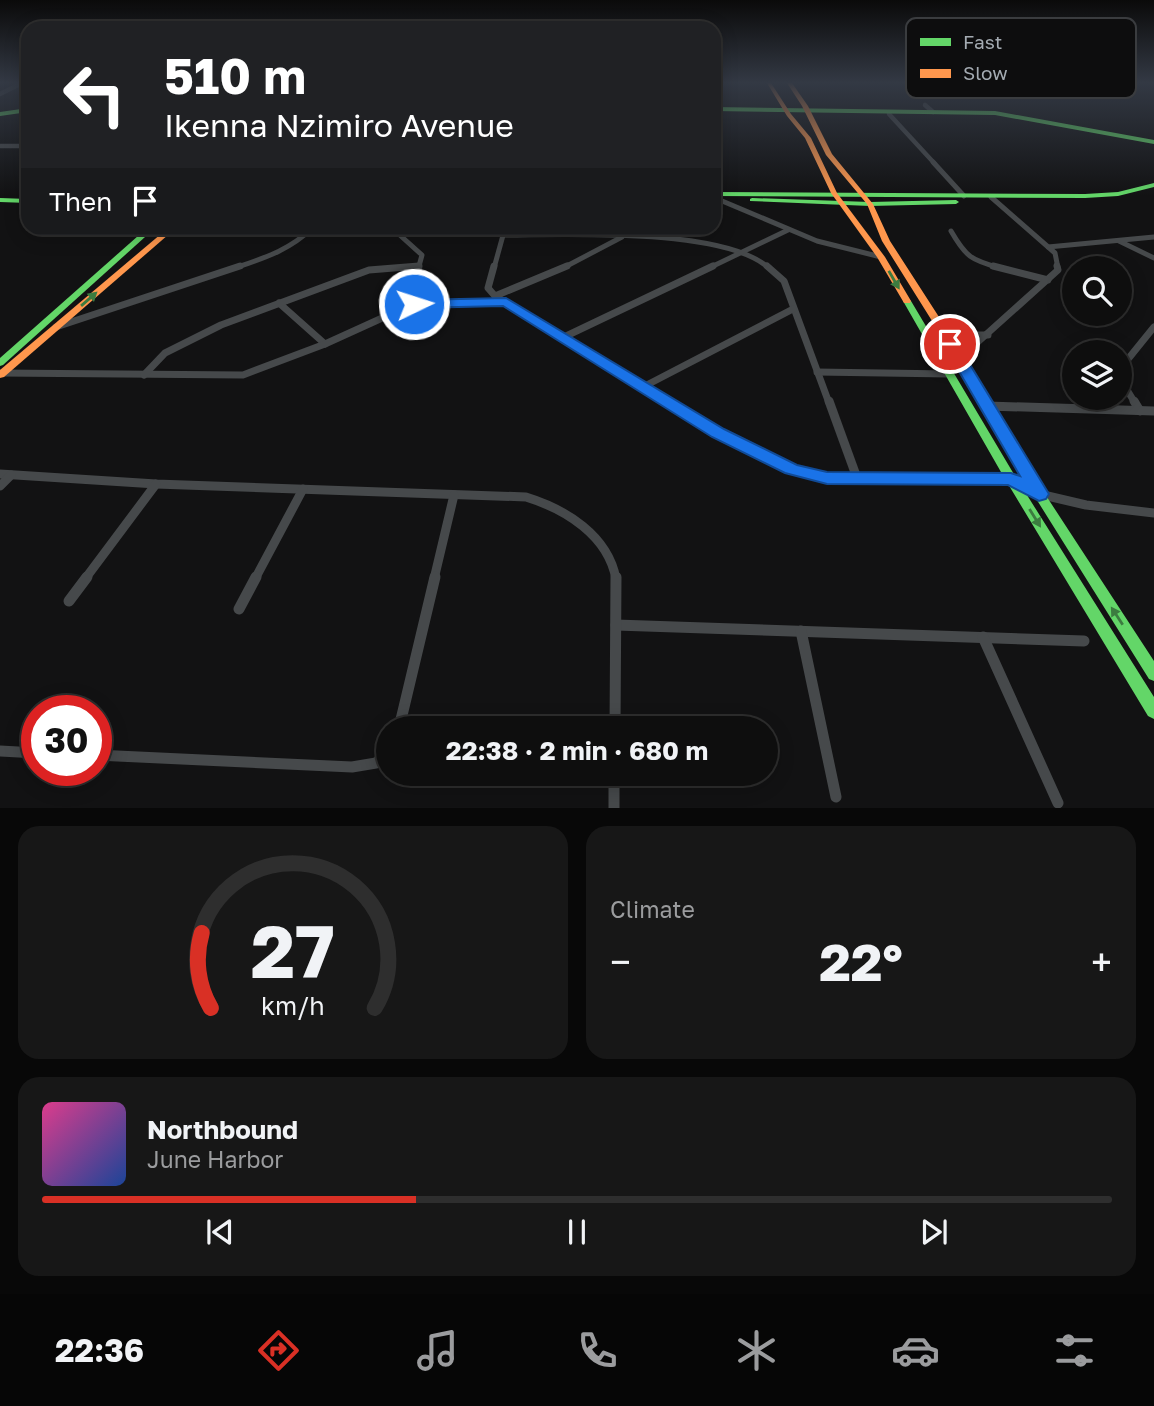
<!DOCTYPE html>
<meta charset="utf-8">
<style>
:root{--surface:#0e0e0e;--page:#171717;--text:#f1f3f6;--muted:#9b9c9e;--line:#2e2e2e;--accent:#d93025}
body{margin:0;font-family:"Golos Text",sans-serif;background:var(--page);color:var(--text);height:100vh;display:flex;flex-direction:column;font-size:26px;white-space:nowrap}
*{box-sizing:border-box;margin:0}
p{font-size:23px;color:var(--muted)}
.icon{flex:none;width:38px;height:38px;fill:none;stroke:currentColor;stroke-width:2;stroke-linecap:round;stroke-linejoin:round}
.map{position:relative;height:808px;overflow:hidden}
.sheet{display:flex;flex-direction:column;gap:18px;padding:18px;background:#080808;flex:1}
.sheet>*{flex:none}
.banner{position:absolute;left:21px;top:21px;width:700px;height:214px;border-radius:21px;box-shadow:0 4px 18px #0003,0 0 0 2px var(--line);background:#202124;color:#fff;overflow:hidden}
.tools{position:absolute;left:1062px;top:256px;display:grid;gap:14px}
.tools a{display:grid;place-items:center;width:70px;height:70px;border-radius:50%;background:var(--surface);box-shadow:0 4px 18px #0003,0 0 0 2px var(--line);font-size:35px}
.speed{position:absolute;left:21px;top:695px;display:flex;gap:14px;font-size:35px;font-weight:700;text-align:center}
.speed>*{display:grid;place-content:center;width:91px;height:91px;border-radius:50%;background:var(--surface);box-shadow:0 4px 18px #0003,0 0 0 2px var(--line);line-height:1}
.speed .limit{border:10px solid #d22;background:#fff;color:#111}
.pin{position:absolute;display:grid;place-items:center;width:60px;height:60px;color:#fff;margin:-30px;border:4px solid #fff;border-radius:50%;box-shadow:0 2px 7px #0007}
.me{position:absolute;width:77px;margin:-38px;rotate:86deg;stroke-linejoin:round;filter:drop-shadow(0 0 5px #0008)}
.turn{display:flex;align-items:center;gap:24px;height:147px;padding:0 28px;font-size:32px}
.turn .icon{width:91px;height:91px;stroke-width:2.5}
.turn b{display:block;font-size:49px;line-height:60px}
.then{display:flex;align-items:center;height:66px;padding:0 28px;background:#0003;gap:14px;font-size:26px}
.big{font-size:52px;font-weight:700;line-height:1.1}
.sheet .tile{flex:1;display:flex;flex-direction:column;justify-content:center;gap:10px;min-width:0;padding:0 24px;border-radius:21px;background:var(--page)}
.sheet .dial{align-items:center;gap:0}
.dial svg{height:182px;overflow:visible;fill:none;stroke:var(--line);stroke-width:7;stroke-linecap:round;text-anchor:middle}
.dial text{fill:var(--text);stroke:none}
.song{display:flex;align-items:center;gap:21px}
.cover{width:84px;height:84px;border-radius:10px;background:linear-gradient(135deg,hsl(330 70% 55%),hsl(220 70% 35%))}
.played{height:7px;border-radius:4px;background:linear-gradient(90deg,var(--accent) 35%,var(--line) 35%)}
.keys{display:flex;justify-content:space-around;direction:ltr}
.heat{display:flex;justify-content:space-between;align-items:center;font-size:38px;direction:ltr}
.sheet .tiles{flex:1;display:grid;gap:18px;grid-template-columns:1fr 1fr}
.tile:last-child{grid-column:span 2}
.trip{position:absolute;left:376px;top:716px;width:402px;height:70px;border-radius:35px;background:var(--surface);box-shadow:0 4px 18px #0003,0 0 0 2px var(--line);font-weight:700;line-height:70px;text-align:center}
.tab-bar{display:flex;height:112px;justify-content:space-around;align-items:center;background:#060606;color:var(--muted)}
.tab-bar .icon{width:49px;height:49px}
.tab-bar .current{color:var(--accent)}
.tab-bar b{font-size:32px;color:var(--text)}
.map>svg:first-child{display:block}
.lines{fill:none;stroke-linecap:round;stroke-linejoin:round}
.street-far4{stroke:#46494b;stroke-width:4.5}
.street-far3{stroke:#46494b;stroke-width:5}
.street-far2{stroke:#46494b;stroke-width:7}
.street-far1{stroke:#46494b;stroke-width:9}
.street{stroke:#46494b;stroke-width:11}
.fast{fill:#63d668;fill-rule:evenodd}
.slow{fill:#ff974d;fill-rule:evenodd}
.oneway{fill:#3c7c40}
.route{fill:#1a73e8;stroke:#114b97;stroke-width:2}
.key{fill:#0d0d0e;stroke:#3a3c3f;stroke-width:2}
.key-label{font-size:19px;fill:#a4abb2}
</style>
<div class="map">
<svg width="1154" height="808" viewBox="0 0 1154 808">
<rect width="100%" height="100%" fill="#121213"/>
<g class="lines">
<g class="street-far4">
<path d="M 0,94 L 22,83"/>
<path d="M 925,105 L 933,112"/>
<path d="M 889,114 L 935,164"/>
<path d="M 0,146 L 28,146"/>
</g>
<g class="street-far3">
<path d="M 933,162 L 964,196"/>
<path d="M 991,197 L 1055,253 L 1058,268"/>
<path d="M 715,198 L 817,241 L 881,257"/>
<path d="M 392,228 L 422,255 L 419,266"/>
<path d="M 951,231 C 966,257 971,260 1000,268"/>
<path d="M 502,235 C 564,235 723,227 769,268"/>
<path d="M 1119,241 L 1154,258"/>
<path d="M 1048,247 L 1154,237"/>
<path d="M 235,268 C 264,258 290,250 312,228"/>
<path d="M 398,268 L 419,268"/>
<path d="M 494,268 L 505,228"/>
<path d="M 563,268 L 622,237 L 623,228"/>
<path d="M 709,268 L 788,230"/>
</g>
<g class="street-far2">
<path d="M 494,266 L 488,288 L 495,296 L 669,403"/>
<path d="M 767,266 L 784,281 L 829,403"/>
<path d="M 993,266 L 1048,280"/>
<path d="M 495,296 L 567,266"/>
<path d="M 279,303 L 325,344"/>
<path d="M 56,327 L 240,266"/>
<path d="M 940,329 L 969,335 L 988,335"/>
<path d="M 564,337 L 713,266"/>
<path d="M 960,358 L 1058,270 L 1057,266"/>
<path d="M 817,372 L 949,374"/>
<path d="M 0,373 L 243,375 L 325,344 L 413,304 L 503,302"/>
<path d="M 144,375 L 165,353 L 221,325 L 369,270 L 419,266 L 413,304"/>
<path d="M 641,388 L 793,309"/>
<path d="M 1135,403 L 1121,380 L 1120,369 L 1154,327"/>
</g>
<g class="street-far1">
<path d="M 666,401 L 718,433 L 791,469 L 827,478 L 1011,479 L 1039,494 L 1086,505 L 1154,513"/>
<path d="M 829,401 L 857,478"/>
<path d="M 1134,401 L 1140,411"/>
<path d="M 987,406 L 1154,411"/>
<path d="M 0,474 L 156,484 L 526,497 C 565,509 608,535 616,579"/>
<path d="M 0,486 L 11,475"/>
<path d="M 85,579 L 156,484"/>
<path d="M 255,579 L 303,489"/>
<path d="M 434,579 L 454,495"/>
</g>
<g class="street">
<path d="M 69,601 L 87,577"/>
<path d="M 239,609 L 256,577"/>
<path d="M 616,625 L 1084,641"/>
<path d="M 801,631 L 836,797"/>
<path d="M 983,637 L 1058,803"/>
<path d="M 399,728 L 435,577"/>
<path d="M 615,728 L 616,577"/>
<path d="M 0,751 L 37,753"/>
<path d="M 96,755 L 352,767 L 376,763 L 388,752"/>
<path d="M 614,774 L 614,808"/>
</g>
<g class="fast">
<path d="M 714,107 L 995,111 L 1154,140 L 1154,144 L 995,115 L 714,111 Z"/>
<path d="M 28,108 L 28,112 L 0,116 L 0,112 Z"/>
<path d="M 1154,183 L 1154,187 L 1118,196 L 1085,198 L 714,196 L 714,192 L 1085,194 L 1118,192 Z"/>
<path d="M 0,198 L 28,199 L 28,203 L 0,202 Z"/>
<path d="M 752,198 L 870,202 L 956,200 L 959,202 L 956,204 L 870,206 L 750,201 L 750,199 Z"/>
<path d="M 147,228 L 155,228 L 3,365 L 0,366 L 0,358 Z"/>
<path d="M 907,298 L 911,301 L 1015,476 L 1154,697 L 1154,719 L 1148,716 L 1005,479 L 903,301 Z"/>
<path d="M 954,345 L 959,348 L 1043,491 L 1154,661 L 1154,681 L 1149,679 L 1035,497 L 949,348 Z"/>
</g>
<g class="slow">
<path d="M 767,83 L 771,83 L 791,114 L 811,138 L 837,193 L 885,257 L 911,301 L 910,303 L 904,303 L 877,257 L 831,193 L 805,138 L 787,116 Z"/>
<path d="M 787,83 L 792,83 L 808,106 L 832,154 L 873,204 L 890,241 L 959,348 L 957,350 L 954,351 L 949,348 L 882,241 L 867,204 L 826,155 L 802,106 Z"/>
<path d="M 168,228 L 176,228 L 4,377 L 0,378 L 0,370 Z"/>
</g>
</g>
<defs><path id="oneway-solid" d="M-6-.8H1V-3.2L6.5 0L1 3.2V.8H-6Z" transform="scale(1.75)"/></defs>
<g class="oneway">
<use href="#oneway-solid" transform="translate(894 280) rotate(60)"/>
<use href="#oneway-solid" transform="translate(89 299) rotate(-41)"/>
<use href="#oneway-solid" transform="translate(1035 518) rotate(58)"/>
<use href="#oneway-solid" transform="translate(1117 616) rotate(-123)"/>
</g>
<linearGradient id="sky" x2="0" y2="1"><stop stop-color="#0a0a0a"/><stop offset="0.42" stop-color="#333944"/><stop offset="1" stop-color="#333944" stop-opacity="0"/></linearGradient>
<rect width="1154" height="196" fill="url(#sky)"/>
<path class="route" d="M 506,298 L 724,429 L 797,465 L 827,472 L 1011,473 L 1020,476 L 943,344 L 950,339 L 955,340 L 1049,494 L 1046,499 L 1039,501 L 1008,485 L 827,484 L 785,473 L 712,437 L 503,306 L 414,308 L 407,304 L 414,300 Z"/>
<rect x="906" y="18" width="230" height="80" rx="10" class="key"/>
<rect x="920" y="38" width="31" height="8" fill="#63d668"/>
<rect x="920" y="69" width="31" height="9" fill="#ff974d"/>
<g class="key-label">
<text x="963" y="49">Fast</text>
<text x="963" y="80">Slow</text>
</g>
</svg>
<div class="tools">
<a><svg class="icon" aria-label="search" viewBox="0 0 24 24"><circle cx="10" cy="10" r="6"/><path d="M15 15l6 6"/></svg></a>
<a><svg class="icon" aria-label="layers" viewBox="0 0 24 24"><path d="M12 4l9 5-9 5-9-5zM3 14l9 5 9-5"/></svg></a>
</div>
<div class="speed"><div class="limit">30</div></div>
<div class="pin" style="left:950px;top:344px;background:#d93025"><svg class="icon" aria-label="arrive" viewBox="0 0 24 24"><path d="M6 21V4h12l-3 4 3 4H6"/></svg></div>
<svg class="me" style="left:414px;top:304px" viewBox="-20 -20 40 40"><circle r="17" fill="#1a73e8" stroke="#fff" stroke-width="3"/><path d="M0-11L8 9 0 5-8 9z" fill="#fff"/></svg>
<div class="trip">22:38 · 2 min · 680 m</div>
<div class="banner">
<div class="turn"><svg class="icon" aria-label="left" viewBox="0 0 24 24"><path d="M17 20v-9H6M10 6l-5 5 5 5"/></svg><div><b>510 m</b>Ikenna Nzimiro Avenue</div></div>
<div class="then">Then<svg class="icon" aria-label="arrive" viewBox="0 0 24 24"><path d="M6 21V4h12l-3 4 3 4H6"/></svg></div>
</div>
</div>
<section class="sheet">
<div class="tiles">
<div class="tile dial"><svg viewBox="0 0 100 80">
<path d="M14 69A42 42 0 1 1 86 69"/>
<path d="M14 69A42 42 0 0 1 10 36" stroke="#d93025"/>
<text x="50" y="56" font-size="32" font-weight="700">27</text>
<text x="50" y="72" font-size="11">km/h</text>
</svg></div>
<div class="tile"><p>Climate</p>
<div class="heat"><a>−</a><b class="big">22°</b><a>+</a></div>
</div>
<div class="tile">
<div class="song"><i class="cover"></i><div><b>Northbound</b><p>June Harbor</p></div></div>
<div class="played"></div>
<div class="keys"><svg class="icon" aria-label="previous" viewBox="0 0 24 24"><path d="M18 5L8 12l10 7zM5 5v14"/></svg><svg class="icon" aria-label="pause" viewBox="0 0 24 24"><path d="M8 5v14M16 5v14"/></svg><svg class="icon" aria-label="next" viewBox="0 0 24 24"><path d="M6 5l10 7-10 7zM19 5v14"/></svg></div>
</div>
</div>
</section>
<nav class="tab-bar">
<b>22:36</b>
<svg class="icon current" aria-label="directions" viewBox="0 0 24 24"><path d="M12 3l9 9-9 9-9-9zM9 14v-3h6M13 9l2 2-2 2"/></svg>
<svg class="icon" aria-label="music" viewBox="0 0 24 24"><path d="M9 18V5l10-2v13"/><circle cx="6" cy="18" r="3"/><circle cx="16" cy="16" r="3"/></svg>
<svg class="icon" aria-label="phone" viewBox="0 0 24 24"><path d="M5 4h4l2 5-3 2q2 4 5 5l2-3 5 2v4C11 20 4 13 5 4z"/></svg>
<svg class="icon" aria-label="climate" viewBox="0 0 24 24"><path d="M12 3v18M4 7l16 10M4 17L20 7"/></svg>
<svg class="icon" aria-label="car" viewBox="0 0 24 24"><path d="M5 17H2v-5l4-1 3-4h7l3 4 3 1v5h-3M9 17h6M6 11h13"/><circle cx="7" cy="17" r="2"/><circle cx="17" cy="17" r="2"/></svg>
<svg class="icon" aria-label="filters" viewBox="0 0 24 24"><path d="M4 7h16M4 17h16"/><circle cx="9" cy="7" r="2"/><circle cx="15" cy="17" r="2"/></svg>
</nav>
